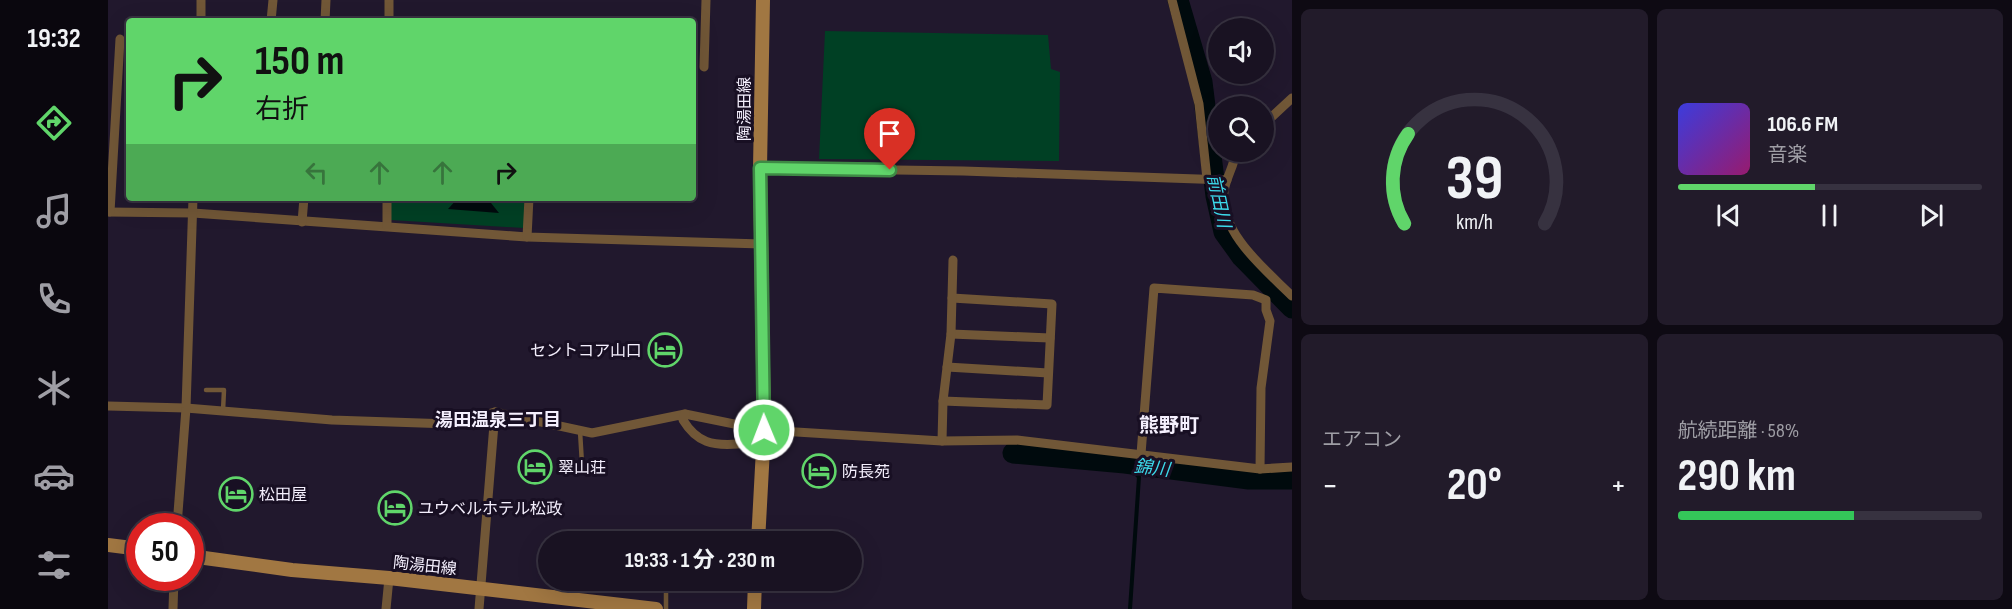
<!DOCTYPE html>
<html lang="ja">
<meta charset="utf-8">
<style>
:root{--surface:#191222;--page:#221b2a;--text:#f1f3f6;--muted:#9f9ea5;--line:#373240;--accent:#60d56a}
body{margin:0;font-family:"Sofia Sans Condensed","Noto Sans JP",sans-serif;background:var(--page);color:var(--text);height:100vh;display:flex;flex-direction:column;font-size:22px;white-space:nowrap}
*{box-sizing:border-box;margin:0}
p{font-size:20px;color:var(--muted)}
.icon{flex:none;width:33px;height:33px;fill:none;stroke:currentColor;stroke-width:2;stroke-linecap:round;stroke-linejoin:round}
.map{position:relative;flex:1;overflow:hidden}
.panel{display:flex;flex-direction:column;gap:9px;padding:9px;background:#0e0a13;width:720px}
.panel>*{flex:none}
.hud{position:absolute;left:18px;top:18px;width:570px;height:183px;border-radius:6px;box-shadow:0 6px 24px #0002,0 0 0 2px var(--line);background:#60d56a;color:#111;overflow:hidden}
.fabs{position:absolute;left:1100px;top:18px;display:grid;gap:12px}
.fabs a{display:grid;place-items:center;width:66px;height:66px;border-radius:50%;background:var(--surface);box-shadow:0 6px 24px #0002,0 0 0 2px var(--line);font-size:30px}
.speed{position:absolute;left:18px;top:513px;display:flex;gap:12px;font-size:30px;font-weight:700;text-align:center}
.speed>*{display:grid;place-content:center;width:78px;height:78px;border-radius:50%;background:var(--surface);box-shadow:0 6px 24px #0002,0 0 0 2px var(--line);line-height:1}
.speed .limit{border:9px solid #d22;background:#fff;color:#111}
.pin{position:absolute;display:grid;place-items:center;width:51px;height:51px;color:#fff;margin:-62px -26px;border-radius:50% 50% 50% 0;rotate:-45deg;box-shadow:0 0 6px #0007}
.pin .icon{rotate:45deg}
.me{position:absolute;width:66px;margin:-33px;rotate:359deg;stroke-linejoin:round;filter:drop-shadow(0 0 4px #0008)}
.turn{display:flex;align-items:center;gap:21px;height:126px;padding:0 30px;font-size:27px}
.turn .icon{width:78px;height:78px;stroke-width:2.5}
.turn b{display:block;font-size:42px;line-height:51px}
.lanes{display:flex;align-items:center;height:57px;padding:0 30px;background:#0003;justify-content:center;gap:30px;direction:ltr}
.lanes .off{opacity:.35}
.big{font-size:45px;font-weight:700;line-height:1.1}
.panel .card{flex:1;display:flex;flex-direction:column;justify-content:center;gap:9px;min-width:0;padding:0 21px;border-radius:9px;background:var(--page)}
.panel .dial{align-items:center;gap:0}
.dial svg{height:156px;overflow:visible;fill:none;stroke:var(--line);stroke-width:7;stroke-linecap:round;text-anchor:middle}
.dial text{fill:var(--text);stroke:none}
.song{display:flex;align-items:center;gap:18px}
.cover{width:72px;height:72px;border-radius:9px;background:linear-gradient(135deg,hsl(240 70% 55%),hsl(320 70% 35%))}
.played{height:6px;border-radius:3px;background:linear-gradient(90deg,var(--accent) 45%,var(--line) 45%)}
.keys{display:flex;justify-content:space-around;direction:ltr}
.heat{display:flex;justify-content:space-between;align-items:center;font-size:33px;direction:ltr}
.charge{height:9px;border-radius:4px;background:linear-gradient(90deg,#34c759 58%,var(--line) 0)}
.panel .tiles{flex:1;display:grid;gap:9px;grid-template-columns:repeat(2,1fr)}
.trip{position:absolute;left:430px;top:531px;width:324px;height:60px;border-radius:30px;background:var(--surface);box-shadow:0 6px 24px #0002,0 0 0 2px var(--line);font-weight:700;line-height:60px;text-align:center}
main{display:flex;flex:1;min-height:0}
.tabs{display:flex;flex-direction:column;width:108px;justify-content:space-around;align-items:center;background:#0a070e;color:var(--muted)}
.tabs .icon{width:42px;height:42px}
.tabs .on{color:var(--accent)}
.tabs b{font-size:27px;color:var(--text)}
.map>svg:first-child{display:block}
.green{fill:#004024}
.water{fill:#000a0d}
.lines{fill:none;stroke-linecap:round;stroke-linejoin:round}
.stream{stroke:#000a0d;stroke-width:4}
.river{stroke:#000a0d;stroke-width:21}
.lane{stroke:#715737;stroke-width:4.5}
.street{stroke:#715737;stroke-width:9}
.secondary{stroke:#a17742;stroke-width:14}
.route-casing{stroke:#3e8a45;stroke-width:15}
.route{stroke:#60d56a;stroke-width:10}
.labels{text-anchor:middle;stroke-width:6;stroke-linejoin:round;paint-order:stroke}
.street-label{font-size:16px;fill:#f4effd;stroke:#180f23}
.poi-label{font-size:16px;fill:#f4effd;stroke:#180f23;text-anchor:start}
.water-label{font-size:18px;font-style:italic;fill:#3cd9eb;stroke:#180f23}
.neighbourhood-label{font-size:18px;font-weight:bold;fill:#f4effd;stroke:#180f23}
.quarter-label{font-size:20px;font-weight:bold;fill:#f4effd;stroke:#180f23}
</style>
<main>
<nav class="tabs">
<b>19:32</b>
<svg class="icon on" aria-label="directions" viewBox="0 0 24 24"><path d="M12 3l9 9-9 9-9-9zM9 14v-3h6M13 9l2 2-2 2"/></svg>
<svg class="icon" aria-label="music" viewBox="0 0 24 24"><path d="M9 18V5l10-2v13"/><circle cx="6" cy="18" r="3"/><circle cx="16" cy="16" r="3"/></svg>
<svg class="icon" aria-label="phone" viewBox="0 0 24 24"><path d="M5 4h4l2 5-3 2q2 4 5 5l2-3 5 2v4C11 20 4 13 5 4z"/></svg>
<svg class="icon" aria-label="climate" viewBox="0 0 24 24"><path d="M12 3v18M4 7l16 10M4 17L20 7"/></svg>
<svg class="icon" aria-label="car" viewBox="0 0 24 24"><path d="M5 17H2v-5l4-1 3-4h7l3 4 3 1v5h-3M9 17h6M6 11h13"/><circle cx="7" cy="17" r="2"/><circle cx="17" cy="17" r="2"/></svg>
<svg class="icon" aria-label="filters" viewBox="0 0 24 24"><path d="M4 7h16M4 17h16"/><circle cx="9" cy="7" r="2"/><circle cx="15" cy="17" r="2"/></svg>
</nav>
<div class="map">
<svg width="1184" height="609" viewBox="0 0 1184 609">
<rect width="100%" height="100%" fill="#21182d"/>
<g class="green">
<path d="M 717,31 L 940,35 L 943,69 L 952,72 L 951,161 L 711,159 Z"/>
<path d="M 282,198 L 416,198 L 416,228 L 283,220 Z"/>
</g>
<path class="water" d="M 350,198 L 379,198 L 391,213 L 340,209 Z"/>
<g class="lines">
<path class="stream" d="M 1017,463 L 1031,477 L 1022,609"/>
<g class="river">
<path d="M 1070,0 L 1094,82 L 1108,196 L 1116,232 L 1134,257 L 1184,308"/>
<path d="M 905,453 L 1017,463 L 1141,479 L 1184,479"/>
</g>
<g class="lane">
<path d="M 98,390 L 116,390 L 115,411"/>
<path d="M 472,431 L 474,464"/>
<path d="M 558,589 L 558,609"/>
</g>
<g class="street">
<path d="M 1064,0 L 1091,104 L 1099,179"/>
<path d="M 93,21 L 93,0"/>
<path d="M 163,21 L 165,0"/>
<path d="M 217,21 L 218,0"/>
<path d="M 281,21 L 281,0"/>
<path d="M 596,67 L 598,0"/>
<path d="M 1155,125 L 1184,98"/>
<path d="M 1128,152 C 1126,166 1118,178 1116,191 C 1111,233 1157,269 1184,296"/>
<path d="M 652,168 L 855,171 L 1119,180"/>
<path d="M 0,212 L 85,213 L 419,237 L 654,244"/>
<path d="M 2,212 L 12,39"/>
<path d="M 194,222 L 196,198"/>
<path d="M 279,226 L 279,198"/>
<path d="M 419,237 L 421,198"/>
<path d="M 843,334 L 942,338"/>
<path d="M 839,367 L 940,373"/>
<path d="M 835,401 L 939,405 L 944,304 L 844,298"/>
<path d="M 0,406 L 78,408 L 224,420 L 342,424 L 387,412 L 484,433 L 577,414 L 656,430 L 834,441 L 909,440 L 1152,469 L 1184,467"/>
<path d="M 577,414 L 575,420 C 589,443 605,446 630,444"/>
<path d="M 834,441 L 835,401 L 843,334 L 845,260"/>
<path d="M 1033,454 L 1046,288 L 1145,295 L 1158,300 L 1158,310 L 1162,321 L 1153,388 L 1152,469"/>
<path d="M 69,526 L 78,408 L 85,198"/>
<path d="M 65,609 L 66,578"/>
<path d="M 278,609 L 281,578"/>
<path d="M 371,609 L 387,412"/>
</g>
<g class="secondary">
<path d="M 650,542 L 656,430 L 652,168 L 655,0"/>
<path d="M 0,545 L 32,549"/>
<path d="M 82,556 L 184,570 L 281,578 L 548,609"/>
<path d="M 646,609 L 647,580"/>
</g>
</g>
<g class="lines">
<defs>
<path id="route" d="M 656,430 L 652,168 L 782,170"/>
</defs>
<use href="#route" class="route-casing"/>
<use href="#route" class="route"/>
</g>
<defs>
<symbol id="hotel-ring" viewBox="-11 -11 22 22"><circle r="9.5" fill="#180f23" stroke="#60d56a" stroke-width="1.5"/><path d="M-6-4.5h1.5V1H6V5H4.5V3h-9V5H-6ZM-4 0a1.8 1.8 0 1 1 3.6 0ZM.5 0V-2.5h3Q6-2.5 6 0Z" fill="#60d56a"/></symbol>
</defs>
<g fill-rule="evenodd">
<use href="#hotel-ring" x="538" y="331" width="38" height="38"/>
<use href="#hotel-ring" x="408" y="448" width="38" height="38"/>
<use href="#hotel-ring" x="692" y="452" width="38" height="38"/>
<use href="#hotel-ring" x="109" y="475" width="38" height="38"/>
<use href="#hotel-ring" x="268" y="489" width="38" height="38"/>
</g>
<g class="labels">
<g class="street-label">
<text transform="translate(636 109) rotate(-90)" y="6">陶湯田線</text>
<text transform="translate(317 565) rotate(6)" y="6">陶湯田線</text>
</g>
<g class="poi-label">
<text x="534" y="356" text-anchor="end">セントコア山口</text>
<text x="450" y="473">翠山荘</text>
<text x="734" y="477">防長苑</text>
<text x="151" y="500">松田屋</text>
<text x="310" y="514">ユウベルホテル松政</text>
</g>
<g class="water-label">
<text transform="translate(1111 201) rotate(78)" y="6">前田川</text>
<text transform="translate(1044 468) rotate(6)" y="6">錦川</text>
</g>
<g class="neighbourhood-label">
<text x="390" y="426">湯田温泉三丁目</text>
</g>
<g class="quarter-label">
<text x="1061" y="432">熊野町</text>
</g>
</g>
</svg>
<div class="fabs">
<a><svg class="icon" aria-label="sound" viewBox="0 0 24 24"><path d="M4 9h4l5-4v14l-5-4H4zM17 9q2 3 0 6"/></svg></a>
<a><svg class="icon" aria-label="search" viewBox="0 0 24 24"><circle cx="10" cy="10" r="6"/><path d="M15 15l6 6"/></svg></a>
</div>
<div class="speed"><div class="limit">50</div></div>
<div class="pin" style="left:782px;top:170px;background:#d93025"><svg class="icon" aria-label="arrive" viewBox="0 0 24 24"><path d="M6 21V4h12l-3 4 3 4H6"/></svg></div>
<svg class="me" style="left:656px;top:430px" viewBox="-20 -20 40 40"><circle r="17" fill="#60d56a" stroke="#fff" stroke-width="3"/><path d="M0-11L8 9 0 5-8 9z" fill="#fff"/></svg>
<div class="trip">19:33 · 1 分 · 230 m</div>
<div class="hud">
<div class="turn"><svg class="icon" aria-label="right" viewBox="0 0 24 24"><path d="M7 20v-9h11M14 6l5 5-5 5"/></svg><div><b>150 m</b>右折</div></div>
<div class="lanes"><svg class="icon off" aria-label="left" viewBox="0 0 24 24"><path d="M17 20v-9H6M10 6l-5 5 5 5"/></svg><svg class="icon off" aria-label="ahead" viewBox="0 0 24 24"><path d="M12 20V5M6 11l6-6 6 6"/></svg><svg class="icon off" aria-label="ahead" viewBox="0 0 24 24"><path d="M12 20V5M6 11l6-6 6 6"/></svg><svg class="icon" aria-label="right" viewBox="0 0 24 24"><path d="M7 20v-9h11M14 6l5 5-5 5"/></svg></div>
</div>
</div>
<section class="panel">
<div class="tiles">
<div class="card dial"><svg viewBox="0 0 100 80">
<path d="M14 69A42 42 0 1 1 86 69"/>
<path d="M14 69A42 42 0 0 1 16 23" stroke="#60d56a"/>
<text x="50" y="56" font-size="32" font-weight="700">39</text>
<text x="50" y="72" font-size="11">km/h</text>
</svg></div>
<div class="card">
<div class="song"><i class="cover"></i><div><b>106.6 FM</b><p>音楽</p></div></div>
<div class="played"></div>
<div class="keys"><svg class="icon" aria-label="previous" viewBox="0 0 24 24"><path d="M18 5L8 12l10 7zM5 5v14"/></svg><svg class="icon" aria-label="pause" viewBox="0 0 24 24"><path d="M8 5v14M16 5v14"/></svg><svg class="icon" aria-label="next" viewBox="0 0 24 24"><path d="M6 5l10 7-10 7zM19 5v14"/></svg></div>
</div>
<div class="card"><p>エアコン</p>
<div class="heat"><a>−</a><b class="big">20°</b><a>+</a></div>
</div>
<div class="card"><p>航続距離 · 58%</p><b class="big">290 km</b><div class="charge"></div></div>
</div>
</section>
</main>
